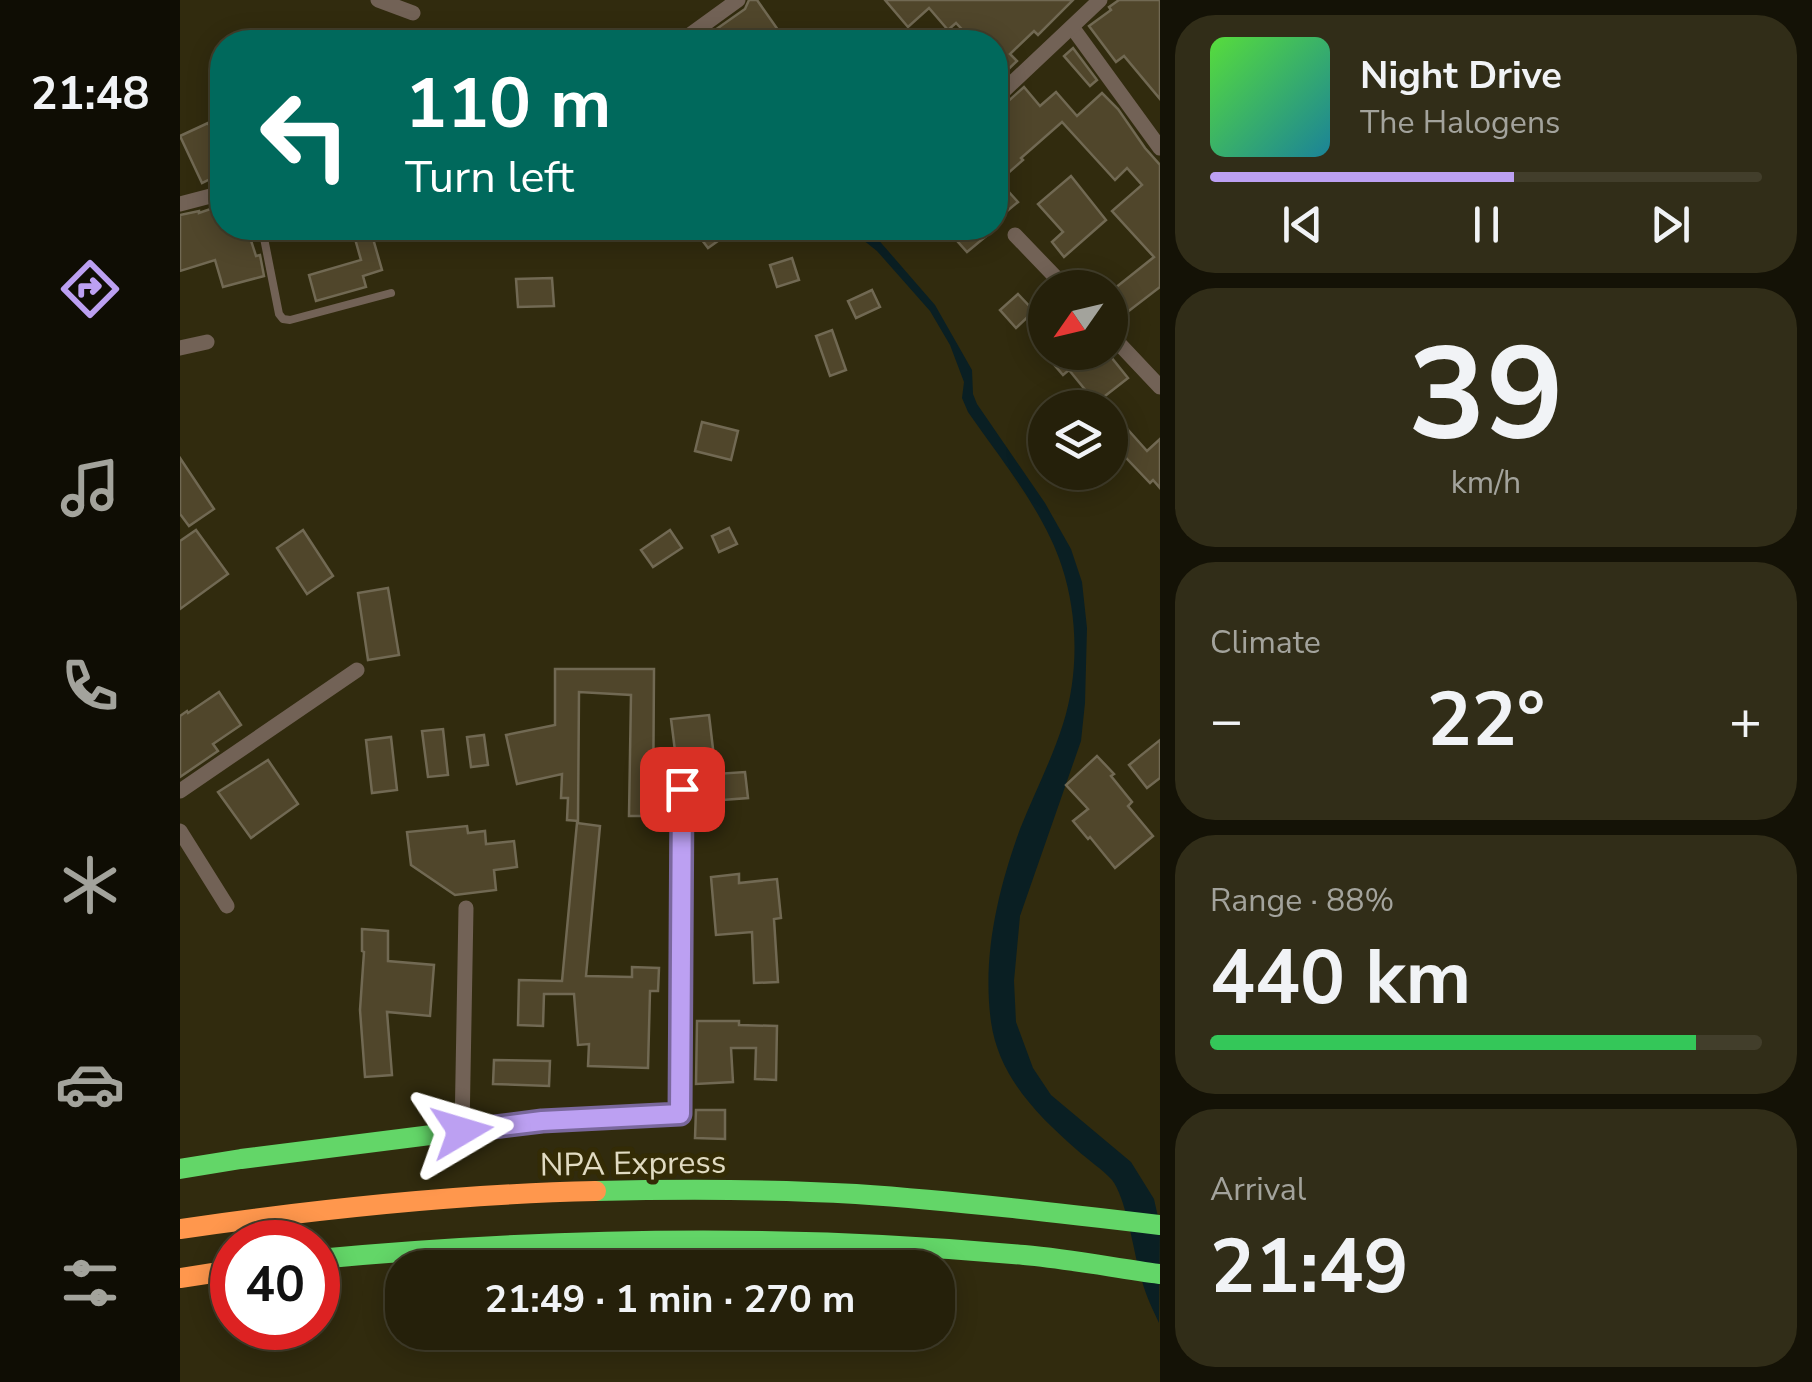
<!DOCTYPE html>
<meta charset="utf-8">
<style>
:root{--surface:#25200a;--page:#312d18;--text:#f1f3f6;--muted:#a3a39c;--line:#423e2b;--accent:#bca0f2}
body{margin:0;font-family:"Nunito Sans",sans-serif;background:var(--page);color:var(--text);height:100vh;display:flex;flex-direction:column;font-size:38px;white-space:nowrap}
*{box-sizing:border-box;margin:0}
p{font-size:32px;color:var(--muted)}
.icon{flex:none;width:55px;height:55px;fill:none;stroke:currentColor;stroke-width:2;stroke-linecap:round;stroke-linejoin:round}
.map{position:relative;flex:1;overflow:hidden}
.side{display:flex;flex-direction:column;gap:15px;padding:15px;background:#141206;width:652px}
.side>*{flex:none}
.banner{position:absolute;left:30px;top:30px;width:798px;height:210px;border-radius:40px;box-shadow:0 5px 25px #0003,0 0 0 2px var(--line);background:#00695c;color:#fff;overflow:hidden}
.needle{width:65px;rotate:236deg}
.controls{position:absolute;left:848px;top:270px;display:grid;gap:20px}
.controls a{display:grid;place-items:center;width:100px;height:100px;border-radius:50%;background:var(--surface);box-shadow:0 5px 25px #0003,0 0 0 2px var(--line);font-size:50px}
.speed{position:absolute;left:30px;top:1220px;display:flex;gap:20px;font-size:50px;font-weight:700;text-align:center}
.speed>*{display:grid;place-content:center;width:130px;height:130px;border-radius:50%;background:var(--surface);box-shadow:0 5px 25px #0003,0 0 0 2px var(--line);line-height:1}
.speed .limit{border:15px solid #d22;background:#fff;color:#111}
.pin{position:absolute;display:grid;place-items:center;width:85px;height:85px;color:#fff;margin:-42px;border-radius:20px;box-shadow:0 5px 15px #0006}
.me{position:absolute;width:110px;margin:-55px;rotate:83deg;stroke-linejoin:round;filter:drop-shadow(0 0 8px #0008)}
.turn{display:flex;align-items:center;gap:35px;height:210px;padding:0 30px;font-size:45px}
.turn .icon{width:130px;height:130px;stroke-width:2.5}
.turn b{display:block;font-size:70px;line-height:85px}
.big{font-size:75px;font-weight:700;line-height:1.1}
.side .card{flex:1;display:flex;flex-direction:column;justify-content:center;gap:15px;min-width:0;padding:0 35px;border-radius:40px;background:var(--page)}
.side .dial{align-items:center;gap:0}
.dial b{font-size:130px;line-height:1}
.song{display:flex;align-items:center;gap:30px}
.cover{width:120px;height:120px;border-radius:15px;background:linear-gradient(135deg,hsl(110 70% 55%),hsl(190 70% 35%))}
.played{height:10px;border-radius:5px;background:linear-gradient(90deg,var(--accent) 55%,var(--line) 55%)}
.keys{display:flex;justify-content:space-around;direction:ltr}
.heat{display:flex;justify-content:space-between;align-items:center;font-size:55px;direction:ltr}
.charge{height:15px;border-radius:8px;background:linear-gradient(90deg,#34c759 88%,var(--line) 0)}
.trip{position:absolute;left:205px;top:1250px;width:570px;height:100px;border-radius:40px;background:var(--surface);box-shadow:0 5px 25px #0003,0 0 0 2px var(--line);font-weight:700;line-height:100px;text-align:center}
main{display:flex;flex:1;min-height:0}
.tabs{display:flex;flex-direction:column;width:180px;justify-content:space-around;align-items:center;background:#0f0d04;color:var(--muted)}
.tabs .icon{width:70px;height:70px}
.tabs .on{color:var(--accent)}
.tabs b{font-size:45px;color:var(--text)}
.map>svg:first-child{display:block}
.water{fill:#0a1f23}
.building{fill:#50462b;stroke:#716953;stroke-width:2.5}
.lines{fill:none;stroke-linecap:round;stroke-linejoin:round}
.lane{stroke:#726256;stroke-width:8}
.street{stroke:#726256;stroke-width:15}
.fast{stroke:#63d668;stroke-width:20}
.slow{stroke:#ff974d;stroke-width:20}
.route-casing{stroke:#7a689d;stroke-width:25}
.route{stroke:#bca0f2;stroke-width:18}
.labels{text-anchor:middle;stroke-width:10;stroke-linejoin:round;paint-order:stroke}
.street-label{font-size:32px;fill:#e1dbc2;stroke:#332b05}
</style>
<main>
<nav class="tabs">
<b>21:48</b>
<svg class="icon on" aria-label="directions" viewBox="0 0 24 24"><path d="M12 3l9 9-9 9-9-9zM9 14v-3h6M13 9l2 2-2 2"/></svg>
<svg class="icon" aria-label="music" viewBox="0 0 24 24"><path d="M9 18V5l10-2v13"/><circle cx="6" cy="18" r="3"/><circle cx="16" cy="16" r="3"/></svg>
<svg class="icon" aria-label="phone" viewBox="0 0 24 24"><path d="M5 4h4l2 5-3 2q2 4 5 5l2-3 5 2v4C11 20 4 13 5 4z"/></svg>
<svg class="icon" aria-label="climate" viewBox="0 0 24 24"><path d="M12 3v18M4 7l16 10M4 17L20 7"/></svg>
<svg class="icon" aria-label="car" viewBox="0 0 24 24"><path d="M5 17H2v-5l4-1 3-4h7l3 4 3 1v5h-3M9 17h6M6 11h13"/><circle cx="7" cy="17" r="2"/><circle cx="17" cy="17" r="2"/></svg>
<svg class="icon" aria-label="filters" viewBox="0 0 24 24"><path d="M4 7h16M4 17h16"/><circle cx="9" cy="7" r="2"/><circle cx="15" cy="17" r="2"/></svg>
</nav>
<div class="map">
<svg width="980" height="1382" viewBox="0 0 980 1382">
<rect width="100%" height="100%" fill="#312b0e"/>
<path class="water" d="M 668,228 L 682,228 L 696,237 L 755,305 L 792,370 L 793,394 L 797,404 L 865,503 L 891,549 L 902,582 L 907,628 L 905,703 L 901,741 L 840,916 L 834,981 L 836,1022 L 853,1068 L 871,1095 L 951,1162 L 974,1199 L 980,1226 L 979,1323 C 973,1310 966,1296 962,1281 C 954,1256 947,1199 932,1180 C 922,1169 908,1160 897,1150 C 857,1115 819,1077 811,1022 C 802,956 818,890 840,829 C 854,794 872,759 883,724 C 899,674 898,616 882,567 C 865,513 820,458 788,412 L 782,398 L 784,382 L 770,345 L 750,311 L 697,251 Z"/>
<g class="building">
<path d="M 569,0 L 577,0 L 603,37 L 596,42 L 518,42 L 565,9 Z"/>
<path d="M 705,0 L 893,0 L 858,35 L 854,31 L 830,54 L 837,61 L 815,82 L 815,42 L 794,42 L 776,23 L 768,30 L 749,8 L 728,27 Z"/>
<path d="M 939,0 L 980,0 L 980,99 L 944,56 L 936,62 L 909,26 L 931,10 L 929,7 Z"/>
<path d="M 893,48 L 917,80 L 910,86 L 884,56 Z"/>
<path d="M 844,87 L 860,106 L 876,92 L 897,116 L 922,93 L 938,109 L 965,148 L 980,165 L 980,287 L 937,320 L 930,311 L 930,292 L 974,257 L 932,211 L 962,185 L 947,168 L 935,180 L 882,122 L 841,158 L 843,160 L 819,181 L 838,202 L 821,216 L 815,210 L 815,113 Z"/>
<path d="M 28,123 L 42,154 L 42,173 L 22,183 L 0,136 Z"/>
<path d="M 891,176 L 926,220 L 884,257 L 872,242 L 883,232 L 858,204 Z"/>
<path d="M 42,205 L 42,228 L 67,228 L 76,256 L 80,255 L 84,276 L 43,287 L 35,260 L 0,271 L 0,215 L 19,211 L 19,213 Z"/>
<path d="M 172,228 L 190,228 L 202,270 L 183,276 L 186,287 L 136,301 L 129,275 L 181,260 Z"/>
<path d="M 513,228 L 539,228 L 545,236 L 528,248 Z"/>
<path d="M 778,228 L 816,228 L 787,252 L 771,234 Z"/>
<path d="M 612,258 L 619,280 L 597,287 L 590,265 Z"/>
<path d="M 372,278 L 374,306 L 338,307 L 336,279 Z"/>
<path d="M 692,290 L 700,307 L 676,318 L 668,301 Z"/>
<path d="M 838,294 L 854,311 L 836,328 L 820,310 Z"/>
<path d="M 652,330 L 666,370 L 650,376 L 636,336 Z"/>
<path d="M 863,352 L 927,352 L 948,378 L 916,403 L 889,370 L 883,375 Z"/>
<path d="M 522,422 L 558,431 L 551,460 L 515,451 Z"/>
<path d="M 942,423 L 967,451 L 980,439 L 980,488 L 973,480 L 970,483 L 930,441 L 930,434 Z"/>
<path d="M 0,458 L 34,509 L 9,526 L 0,514 Z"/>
<path d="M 549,528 L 557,544 L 539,552 L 532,536 Z"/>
<path d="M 16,530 L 48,574 L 0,609 L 0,541 Z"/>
<path d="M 123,530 L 153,576 L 127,594 L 97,548 Z"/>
<path d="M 490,530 L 502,548 L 473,567 L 461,550 Z"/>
<path d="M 208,588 L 219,655 L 188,660 L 178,593 Z"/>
<path d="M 375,669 L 474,669 L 473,816 L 449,816 L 451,695 L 399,692 L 398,821 L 387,820 L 388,798 L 381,798 L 382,774 L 337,784 L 326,735 L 375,725 Z"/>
<path d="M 39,692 L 61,725 L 33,744 L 38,751 L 0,777 L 0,716 L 7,711 L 8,713 Z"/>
<path d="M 529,715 L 536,774 L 565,772 L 568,798 L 516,802 L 516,788 L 510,778 L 508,758 L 496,759 L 491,719 Z"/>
<path d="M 263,729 L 268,775 L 248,777 L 242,731 Z"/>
<path d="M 304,735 L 308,765 L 291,767 L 287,737 Z"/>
<path d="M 211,737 L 217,790 L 192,793 L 186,740 Z"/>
<path d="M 980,740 L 980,778 L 967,788 L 949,765 Z"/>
<path d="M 917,756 L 934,774 L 931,776 L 952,802 L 948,806 L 973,836 L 935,868 L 910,837 L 908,839 L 893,821 L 908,809 L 886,785 Z"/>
<path d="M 88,760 L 118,804 L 71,838 L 38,792 Z"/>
<path d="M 397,823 L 420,826 L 406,976 L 452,977 L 452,967 L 479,968 L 478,991 L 470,991 L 468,1068 L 408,1066 L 409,1044 L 398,1045 L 394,994 L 364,994 L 363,1026 L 338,1025 L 339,980 L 382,981 Z"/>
<path d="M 287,826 L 288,833 L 305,831 L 306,844 L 334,841 L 337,867 L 314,870 L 316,890 L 275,895 L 231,865 L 227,832 Z"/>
<path d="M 559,874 L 559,883 L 597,879 L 601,918 L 594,919 L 598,982 L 574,983 L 572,932 L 536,935 L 531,877 Z"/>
<path d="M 182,929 L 208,931 L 208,961 L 254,965 L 250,1016 L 207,1012 L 212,1075 L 185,1077 L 180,1010 L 184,952 L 182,951 Z"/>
<path d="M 517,1021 L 559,1021 L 559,1025 L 597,1026 L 596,1080 L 575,1079 L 576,1048 L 551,1048 L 553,1082 L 516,1084 Z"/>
<path d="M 314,1060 L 370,1061 L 369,1086 L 313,1084 Z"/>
<path d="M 516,1110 L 545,1110 L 545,1139 L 515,1138 Z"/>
</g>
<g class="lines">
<path class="lane" d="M 82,228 L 99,314 L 103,319 L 110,320 L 211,293"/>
<g class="street">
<path d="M 198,0 L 233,13"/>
<path d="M 892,27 L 980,148"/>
<path d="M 500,42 L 558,0"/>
<path d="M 815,99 L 920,0"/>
<path d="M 0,204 L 42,193"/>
<path d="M 835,235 L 886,288"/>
<path d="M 930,334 L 980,387"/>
<path d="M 0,348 L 27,342"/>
<path d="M 0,791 L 177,670"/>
<path d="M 0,831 L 47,906"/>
<path d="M 282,1131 L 286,908"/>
</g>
<g class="fast">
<path d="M 0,1169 L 61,1159 L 362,1121 L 500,1114 L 502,789"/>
<path d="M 416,1191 C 502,1189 589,1189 676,1194 C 777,1201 879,1213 980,1225"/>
<path d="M 138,1259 C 374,1237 609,1233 844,1255 C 890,1259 935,1268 980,1274"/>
</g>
<g class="slow">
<path d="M 0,1229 C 138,1209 276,1194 416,1191"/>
<path d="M 0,1278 L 52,1270"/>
</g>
</g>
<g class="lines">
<defs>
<path id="route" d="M 282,1131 L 362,1121 L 500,1114 L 502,789"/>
</defs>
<use href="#route" class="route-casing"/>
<use href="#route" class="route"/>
</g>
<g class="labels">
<g class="street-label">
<text transform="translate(453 1163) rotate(-1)" y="11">NPA Express</text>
</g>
</g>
</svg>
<div class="controls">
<a><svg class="needle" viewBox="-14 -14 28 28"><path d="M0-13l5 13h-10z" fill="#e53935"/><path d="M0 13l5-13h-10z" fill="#a3a39c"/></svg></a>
<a><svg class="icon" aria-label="layers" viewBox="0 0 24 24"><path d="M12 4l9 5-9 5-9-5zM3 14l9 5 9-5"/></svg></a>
</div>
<div class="speed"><div class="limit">40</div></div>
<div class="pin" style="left:502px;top:789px;background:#d93025"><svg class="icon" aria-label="arrive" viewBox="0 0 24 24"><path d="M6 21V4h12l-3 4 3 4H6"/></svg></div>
<svg class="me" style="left:282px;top:1131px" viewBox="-20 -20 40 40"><path d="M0-17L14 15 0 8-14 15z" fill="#bca0f2" stroke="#fff" stroke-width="4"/></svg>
<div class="trip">21:49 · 1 min · 270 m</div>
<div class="banner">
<div class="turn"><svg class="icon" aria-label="left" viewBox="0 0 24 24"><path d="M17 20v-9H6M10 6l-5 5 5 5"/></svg><div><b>110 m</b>Turn left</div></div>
</div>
</div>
<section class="side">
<div class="card">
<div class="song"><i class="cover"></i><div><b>Night Drive</b><p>The Halogens</p></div></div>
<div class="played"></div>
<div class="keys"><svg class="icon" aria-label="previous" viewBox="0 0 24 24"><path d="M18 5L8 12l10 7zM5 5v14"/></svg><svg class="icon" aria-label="pause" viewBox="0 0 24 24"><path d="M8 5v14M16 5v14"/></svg><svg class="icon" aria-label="next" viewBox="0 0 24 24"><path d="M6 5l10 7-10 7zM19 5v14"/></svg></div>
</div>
<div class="card dial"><b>39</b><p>km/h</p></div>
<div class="card"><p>Climate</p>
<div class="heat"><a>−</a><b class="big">22°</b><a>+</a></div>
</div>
<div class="card"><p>Range · 88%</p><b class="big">440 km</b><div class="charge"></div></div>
<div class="card"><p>Arrival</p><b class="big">21:49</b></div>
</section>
</main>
